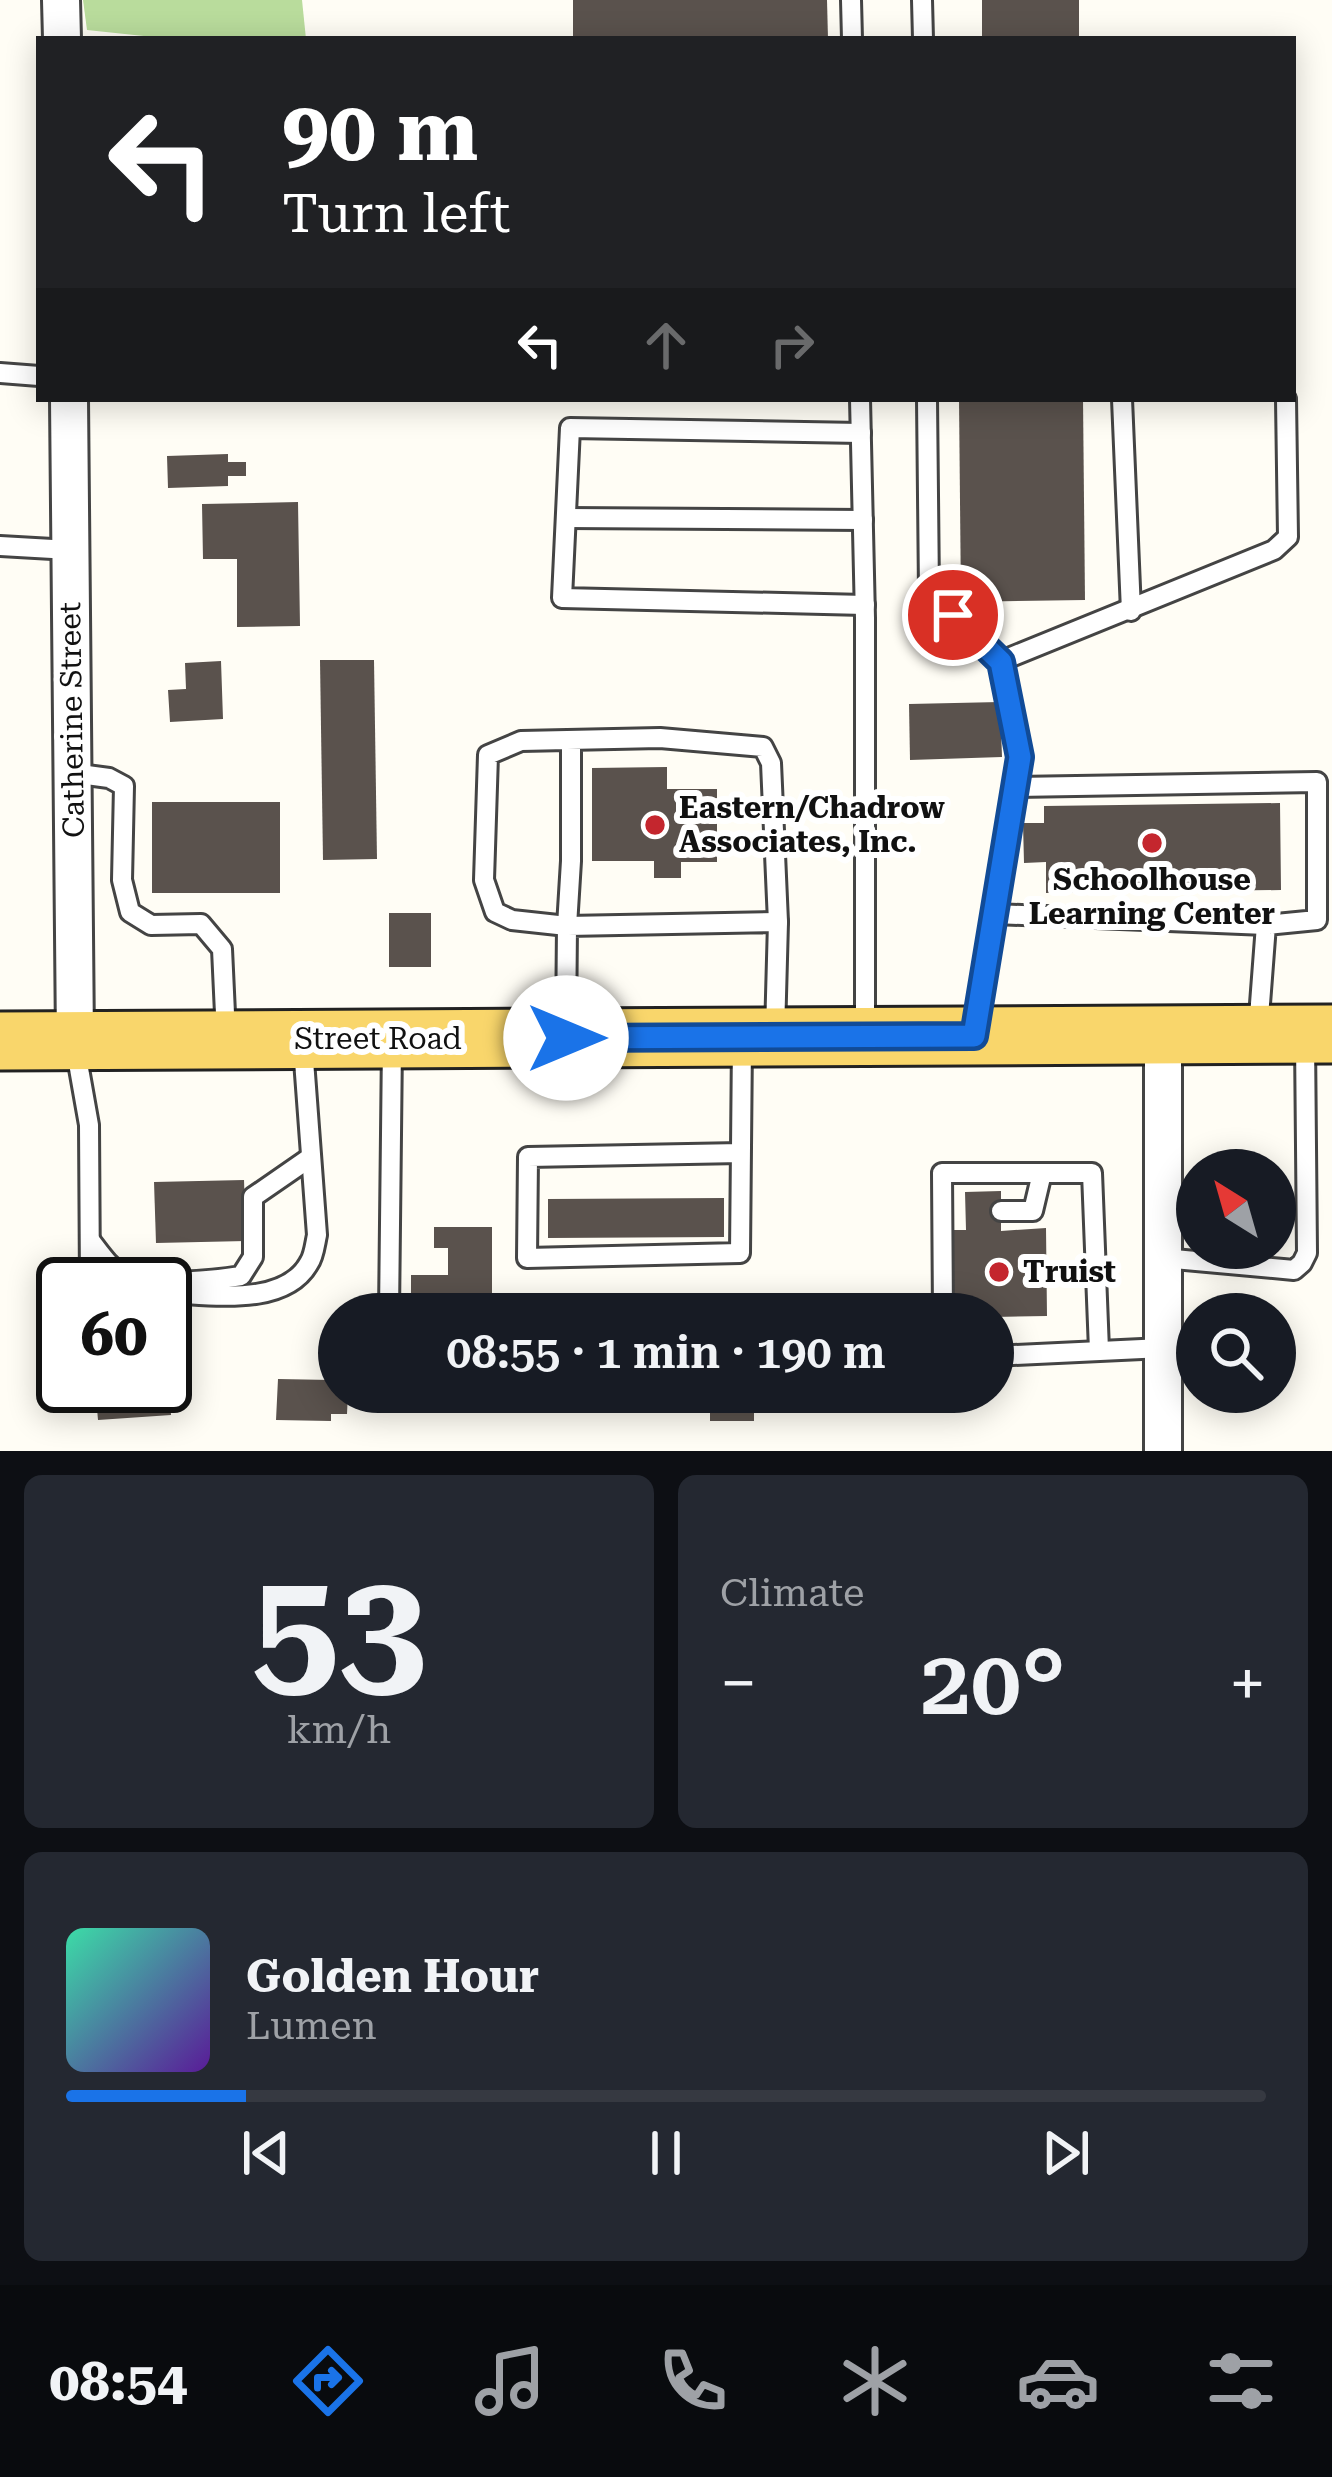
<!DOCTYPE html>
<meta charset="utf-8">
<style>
:root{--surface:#171b24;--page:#242831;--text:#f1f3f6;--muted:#9ea1a6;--line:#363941;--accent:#1a73e8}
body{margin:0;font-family:"Roboto Serif",serif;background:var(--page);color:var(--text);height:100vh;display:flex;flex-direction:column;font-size:45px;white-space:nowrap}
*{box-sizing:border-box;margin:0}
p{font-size:39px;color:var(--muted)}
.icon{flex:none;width:66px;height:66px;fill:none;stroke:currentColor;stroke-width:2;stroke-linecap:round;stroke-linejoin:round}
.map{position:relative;height:1451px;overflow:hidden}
.drawer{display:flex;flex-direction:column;gap:24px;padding:24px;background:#0d0f14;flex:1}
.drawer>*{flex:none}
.guide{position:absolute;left:36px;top:36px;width:1260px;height:366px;border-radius:0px;box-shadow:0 6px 30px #0003;background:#202124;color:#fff;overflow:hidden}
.needle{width:78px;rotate:323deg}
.buttons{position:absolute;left:1176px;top:1149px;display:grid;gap:24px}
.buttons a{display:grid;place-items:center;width:120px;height:120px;border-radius:50%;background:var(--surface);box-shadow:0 6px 30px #0003;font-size:60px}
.speed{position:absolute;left:36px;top:1257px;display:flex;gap:24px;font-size:60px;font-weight:700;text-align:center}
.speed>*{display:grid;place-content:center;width:156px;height:156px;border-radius:50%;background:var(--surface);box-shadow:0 6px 30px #0003;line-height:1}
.speed .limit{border:6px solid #111;border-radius:18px;background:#fff;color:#111}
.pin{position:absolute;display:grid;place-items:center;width:102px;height:102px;color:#fff;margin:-51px;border:6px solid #fff;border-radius:50%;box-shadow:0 3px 12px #0007}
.me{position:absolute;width:132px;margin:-66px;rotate:90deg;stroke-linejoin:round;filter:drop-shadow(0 0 9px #0008)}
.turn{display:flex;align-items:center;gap:42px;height:252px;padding:0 48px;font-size:54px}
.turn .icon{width:156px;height:156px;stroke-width:2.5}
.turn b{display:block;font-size:84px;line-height:102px}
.lanes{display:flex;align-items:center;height:114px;padding:0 48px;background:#0003;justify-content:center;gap:60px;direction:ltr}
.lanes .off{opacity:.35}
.big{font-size:90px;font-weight:600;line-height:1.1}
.drawer .card{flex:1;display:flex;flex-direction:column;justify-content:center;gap:18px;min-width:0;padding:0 42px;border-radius:18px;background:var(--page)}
.drawer .dial{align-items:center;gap:0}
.dial b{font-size:156px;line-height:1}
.song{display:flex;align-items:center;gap:36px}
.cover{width:144px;height:144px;border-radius:18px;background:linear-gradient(135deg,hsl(160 70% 55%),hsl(270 70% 35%))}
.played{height:12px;border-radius:6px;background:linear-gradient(90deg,var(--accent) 15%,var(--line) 15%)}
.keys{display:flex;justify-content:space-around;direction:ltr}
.heat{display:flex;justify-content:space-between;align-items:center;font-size:66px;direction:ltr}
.drawer .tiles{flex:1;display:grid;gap:24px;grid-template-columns:1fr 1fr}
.card:last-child{grid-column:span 2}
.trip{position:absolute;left:318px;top:1293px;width:696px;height:120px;border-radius:60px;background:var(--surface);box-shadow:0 6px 30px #0003;font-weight:600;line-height:120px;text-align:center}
.menu{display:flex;height:192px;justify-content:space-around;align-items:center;background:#090b0e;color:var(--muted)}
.menu .icon{width:84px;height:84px}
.menu .active{color:var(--accent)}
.menu b{font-size:54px;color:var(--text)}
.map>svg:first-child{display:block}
.forest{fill:#b9dc9c}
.building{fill:#5a524d}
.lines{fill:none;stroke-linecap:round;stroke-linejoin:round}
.lane-casing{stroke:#444;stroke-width:24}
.street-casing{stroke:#444;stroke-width:42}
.primary-casing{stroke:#222;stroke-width:63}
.lane{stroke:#fff;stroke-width:18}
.street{stroke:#fff;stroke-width:36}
.primary{stroke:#f9d66b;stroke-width:57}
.route-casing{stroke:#114b97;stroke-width:30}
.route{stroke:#1a73e8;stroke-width:21}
.poi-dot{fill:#c4262e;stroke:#fff;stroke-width:4.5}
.labels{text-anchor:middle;stroke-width:12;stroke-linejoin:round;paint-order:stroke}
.street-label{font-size:30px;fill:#111;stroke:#fff}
.poi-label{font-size:30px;font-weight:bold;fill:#111;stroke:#fff;text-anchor:start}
</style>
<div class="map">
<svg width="1332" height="1451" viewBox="0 0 1332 1451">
<rect width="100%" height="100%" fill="#fffdf5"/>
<path class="forest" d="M 83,0 L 302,0 L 306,39 L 172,39 L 87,30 Z"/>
<g class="building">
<path d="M 573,0 L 827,0 L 828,39 L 573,39 Z"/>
<rect x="982" y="0" width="97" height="39"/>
<path d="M 959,399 L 1083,399 L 1085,600 L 961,602 Z"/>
<path d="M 228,454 L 228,462 L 246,462 L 246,476 L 228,476 L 228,486 L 168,488 L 167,456 Z"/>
<path d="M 298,502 L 300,626 L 237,627 L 237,559 L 203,559 L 202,504 Z"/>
<path d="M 320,660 L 374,660 L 377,859 L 323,860 Z"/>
<path d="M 221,661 L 223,719 L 170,722 L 168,690 L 186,689 L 185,663 Z"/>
<path d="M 1000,702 L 1002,757 L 910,760 L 909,704 Z"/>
<path d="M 667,767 L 667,789 L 717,789 L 717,862 L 681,862 L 681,878 L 654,878 L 654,861 L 592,861 L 592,768 Z"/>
<rect x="152" y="802" width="128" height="91"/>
<path d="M 1280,803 L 1281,890 L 1046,893 L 1046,862 L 1024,863 L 1023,823 L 1044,823 L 1044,806 Z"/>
<rect x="389" y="913" width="42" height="54"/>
<path d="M 244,1180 L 246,1241 L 156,1243 L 154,1182 Z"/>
<path d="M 1001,1191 L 1001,1231 L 1046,1228 L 1047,1316 L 993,1317 L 993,1314 L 953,1314 L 952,1230 L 966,1230 L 965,1192 Z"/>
<path d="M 724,1198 L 724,1237 L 548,1238 L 548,1199 Z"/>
<path d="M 434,1227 L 492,1227 L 492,1314 L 411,1314 L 411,1275 L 448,1275 L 448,1248 L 434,1248 Z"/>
<path d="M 278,1379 L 331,1380 L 331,1388 L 348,1392 L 347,1414 L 331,1414 L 331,1421 L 276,1420 Z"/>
<path d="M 95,1386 L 169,1386 L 171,1415 L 98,1420 Z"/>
<rect x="710" y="1392" width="44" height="29"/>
</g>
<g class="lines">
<defs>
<g id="lane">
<path d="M 851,0 L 852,39"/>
<path d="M 922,0 L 923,39"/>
<path d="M 0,373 L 39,376"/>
<path d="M 860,399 L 865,618 L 865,1032"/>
<path d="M 927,399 L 929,591 L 1001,661 L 1020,757 L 975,1031"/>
<path d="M 1122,399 L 1131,611"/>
<path d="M 861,433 L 570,428 L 562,598 L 865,605"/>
<path d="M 566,518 L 863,520"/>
<path d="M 0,546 L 70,550"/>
<path d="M 1001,661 L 1274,550 L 1288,537 L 1286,399"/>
<path d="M 571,740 L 571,861 L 567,926 L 512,920 L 495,912 L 484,880 L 488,755 L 521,741 L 660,738 L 763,747 L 771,763 L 778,922"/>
<path d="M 72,773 L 109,778 L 124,786 L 122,880 L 130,912 L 151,925 L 201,924 L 222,949 L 226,1035"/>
<path d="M 1015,787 L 1317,782 L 1317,920 L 1266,925 L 1258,1030"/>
<path d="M 995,914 L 1266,925"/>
<path d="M 566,1033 L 567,926 L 778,922 L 775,1033"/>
<path d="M 75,1046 L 89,1125 L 90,1284"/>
<path d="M 741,1153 L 528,1157 L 527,1258 L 740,1253 L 742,1042"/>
<path d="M 1001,1211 L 1033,1211 L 1042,1173"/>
<path d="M 90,1240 C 100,1253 109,1267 124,1276 C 143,1287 217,1280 241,1276 L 253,1257 L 253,1197 L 311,1157"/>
<path d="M 1163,1258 L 1294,1270 L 1302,1263 L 1307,1253 L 1305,1040"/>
<path d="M 165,1293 C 209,1294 284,1308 309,1263 C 314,1256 315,1244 317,1235 L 303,1047"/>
<path d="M 389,1314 L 392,1044"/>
<path d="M 943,1314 L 942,1173 L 1092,1173 L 1099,1350"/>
<path d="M 993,1356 L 1163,1348"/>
</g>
<g id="street">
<path d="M 61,0 L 62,39"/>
<path d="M 69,399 L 75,1041"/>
<path d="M 1163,1035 L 1163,1451"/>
</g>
<path id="primary" d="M 0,1041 L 1332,1034"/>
</defs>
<use href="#lane" class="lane-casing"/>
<use href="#street" class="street-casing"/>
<use href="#primary" class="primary-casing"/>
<use href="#lane" class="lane"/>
<use href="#street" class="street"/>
<use href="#primary" class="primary"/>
</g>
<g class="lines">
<defs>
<path id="route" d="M 566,1038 L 974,1036 L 1020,757 L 1001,662 L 953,615"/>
</defs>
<use href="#route" class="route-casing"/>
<use href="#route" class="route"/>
</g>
<g class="poi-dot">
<circle cx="655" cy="825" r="12"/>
<circle cx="1152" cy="843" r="12"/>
<circle cx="999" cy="1272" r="12"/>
</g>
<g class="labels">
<g class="street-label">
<text transform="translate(72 720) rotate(-91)" y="10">Catherine Street</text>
<text x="378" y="1049">Street Road</text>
</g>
<g class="poi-label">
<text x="679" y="818">Eastern/Chadrow<tspan x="679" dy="34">Associates, Inc.</tspan></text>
<text x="1152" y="890" text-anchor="middle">Schoolhouse<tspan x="1152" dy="34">Learning Center</tspan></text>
<text x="1023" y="1282">Truist</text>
</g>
</g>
</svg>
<div class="buttons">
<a><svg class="needle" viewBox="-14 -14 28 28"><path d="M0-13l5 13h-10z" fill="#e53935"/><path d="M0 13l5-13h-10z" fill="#9ea1a6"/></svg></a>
<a><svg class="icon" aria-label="search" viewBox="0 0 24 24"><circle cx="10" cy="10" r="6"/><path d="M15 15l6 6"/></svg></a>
</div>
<div class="speed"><div class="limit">60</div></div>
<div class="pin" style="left:953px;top:615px;background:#d93025"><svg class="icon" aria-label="arrive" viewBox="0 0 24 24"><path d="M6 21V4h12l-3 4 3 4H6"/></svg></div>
<svg class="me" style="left:566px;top:1038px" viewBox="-20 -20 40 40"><circle r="19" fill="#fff"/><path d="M0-13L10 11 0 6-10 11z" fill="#1a73e8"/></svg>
<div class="trip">08:55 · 1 min · 190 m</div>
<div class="guide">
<div class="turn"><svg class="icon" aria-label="left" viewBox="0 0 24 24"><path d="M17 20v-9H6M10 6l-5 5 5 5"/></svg><div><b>90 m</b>Turn left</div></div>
<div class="lanes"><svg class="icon" aria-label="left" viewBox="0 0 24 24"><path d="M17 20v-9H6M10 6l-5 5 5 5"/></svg><svg class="icon off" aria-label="ahead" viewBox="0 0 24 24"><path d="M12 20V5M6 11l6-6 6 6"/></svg><svg class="icon off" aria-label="right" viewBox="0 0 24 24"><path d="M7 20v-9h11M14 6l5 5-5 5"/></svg></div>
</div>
</div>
<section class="drawer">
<div class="tiles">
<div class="card dial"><b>53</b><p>km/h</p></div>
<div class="card"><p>Climate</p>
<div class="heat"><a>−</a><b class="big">20°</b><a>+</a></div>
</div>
<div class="card">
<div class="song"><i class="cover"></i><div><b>Golden Hour</b><p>Lumen</p></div></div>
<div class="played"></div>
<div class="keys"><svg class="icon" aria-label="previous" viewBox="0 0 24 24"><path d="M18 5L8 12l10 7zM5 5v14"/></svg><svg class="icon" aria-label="pause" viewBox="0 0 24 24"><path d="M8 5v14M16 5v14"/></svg><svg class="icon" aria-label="next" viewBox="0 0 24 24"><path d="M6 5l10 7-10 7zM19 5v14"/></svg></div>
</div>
</div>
</section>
<nav class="menu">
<b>08:54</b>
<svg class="icon active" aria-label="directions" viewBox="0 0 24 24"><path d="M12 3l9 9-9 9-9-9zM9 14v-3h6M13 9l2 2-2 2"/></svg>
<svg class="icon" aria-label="music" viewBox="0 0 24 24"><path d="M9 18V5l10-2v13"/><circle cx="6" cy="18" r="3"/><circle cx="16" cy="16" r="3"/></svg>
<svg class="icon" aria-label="phone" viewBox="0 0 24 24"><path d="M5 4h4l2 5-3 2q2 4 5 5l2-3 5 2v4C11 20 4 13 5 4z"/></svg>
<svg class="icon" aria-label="climate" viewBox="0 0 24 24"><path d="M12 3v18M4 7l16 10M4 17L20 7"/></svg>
<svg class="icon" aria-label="car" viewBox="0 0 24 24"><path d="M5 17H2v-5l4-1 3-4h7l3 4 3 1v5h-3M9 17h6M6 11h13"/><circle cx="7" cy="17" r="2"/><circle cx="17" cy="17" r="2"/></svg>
<svg class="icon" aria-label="filters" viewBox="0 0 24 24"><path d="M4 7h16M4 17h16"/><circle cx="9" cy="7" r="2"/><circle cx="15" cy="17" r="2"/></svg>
</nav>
